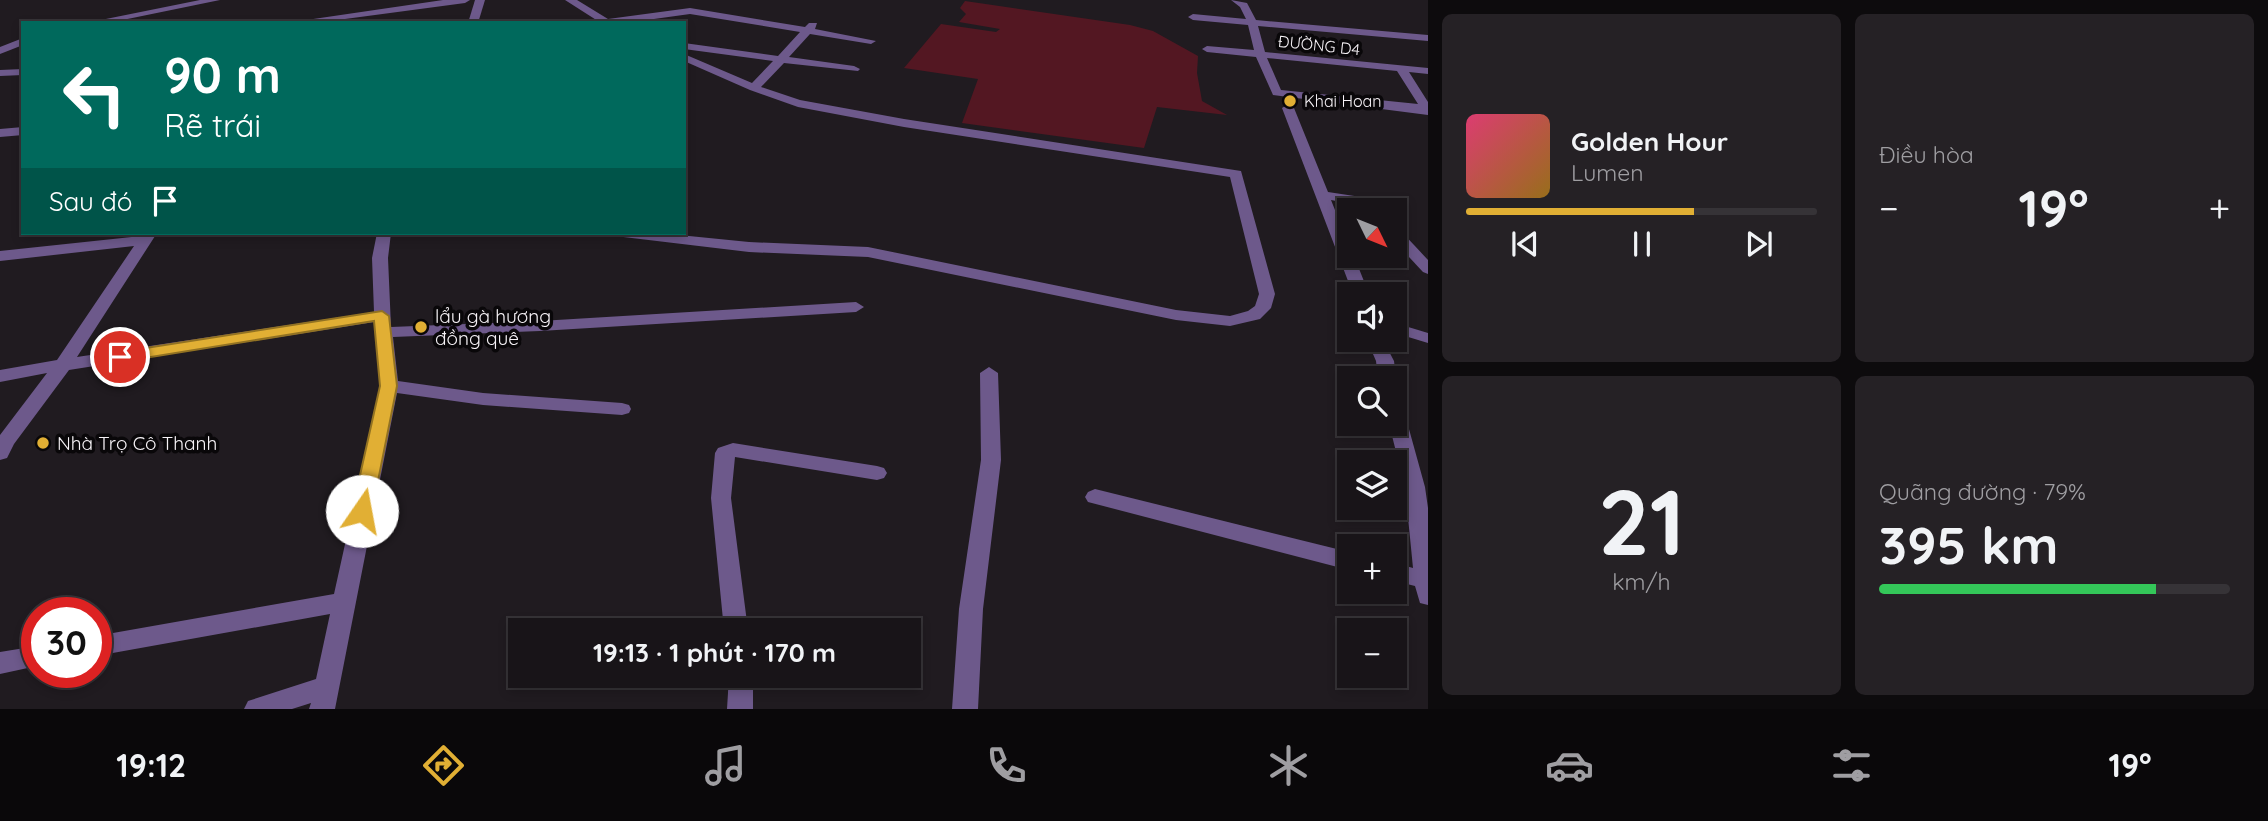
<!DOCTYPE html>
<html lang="vi">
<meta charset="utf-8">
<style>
:root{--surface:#181418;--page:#252125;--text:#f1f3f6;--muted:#9f9ea2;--line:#363337;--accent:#e1af34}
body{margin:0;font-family:Quicksand,sans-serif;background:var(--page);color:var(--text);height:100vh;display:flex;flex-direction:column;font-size:26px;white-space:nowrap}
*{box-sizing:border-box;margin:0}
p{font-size:23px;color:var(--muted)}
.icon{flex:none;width:38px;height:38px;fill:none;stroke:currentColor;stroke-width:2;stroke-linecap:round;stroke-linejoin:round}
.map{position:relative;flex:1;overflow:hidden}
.details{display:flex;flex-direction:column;gap:14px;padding:14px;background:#0d0b0d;width:840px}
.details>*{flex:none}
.banner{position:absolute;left:21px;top:21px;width:665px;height:214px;border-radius:0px;box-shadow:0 4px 10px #0003,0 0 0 2px var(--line);background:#00695c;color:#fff;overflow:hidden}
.needle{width:46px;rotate:133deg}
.fabs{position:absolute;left:1337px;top:198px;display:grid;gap:14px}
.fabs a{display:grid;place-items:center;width:70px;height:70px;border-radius:0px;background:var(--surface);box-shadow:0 4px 10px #0003,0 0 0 2px var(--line);font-size:35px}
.speed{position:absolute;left:21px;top:597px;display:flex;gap:14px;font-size:35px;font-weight:700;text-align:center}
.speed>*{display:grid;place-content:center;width:91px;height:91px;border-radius:50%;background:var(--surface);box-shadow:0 4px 10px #0003,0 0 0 2px var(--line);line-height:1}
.speed .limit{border:10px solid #d22;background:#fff;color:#111}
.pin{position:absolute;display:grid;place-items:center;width:60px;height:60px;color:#fff;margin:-30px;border:4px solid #fff;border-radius:50%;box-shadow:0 2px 7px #0007}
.me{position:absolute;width:77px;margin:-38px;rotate:12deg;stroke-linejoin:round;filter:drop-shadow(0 0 5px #0008)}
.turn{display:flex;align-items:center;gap:24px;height:147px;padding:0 28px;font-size:32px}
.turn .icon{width:91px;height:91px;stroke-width:2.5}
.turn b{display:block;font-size:49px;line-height:60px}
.then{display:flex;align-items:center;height:66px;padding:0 28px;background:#0003;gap:14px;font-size:26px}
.big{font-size:52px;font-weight:700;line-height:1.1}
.details .widget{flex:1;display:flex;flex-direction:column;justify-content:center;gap:10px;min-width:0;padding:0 24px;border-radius:10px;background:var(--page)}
.details .dial{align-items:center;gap:0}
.dial b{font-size:91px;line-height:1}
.song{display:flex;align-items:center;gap:21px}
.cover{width:84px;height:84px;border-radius:10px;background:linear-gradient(135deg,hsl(340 70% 55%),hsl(40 70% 35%))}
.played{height:7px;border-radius:4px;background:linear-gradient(90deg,var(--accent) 65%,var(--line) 65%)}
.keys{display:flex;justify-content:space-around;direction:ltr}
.heat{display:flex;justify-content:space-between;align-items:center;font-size:38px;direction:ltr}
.charge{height:10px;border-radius:5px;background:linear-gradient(90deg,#34c759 79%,var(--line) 0)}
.details .tiles{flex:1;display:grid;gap:14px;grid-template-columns:repeat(2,1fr)}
.trip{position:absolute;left:508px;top:618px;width:413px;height:70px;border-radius:0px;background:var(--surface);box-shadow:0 4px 10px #0003,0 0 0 2px var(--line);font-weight:700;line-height:70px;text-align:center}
.dock{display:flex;height:112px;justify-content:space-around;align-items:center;background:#0a080a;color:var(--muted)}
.dock .icon{width:49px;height:49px}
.dock .selected{color:var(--accent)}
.dock b{font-size:32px;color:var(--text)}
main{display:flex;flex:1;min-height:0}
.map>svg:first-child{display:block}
.green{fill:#531722}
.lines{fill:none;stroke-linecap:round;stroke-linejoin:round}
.minor{fill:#6d598b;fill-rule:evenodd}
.route{fill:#e1af34;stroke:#927222;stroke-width:2}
.poi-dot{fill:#e1af34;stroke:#090709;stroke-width:2.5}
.labels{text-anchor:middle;stroke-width:7;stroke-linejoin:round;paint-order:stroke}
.far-street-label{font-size:16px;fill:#f7f3f7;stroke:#090709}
.far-poi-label{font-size:16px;fill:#f7f3f7;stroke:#090709;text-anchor:start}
.poi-label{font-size:19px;fill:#f7f3f7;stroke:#090709;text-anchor:start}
</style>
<main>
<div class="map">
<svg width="1428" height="709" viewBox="0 0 1428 709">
<rect width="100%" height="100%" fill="#201b20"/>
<path class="green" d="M 965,1 L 1130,25 L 1153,31 L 1198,56 L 1197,73 L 1202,101 L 1227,115 L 1157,107 L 1144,148 L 962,123 L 978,79 L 904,68 L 941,24 L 996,32 L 1000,29 L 959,22 L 966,14 L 960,8 Z"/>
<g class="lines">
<g class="minor">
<path d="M 200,0 L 220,0 L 108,23 L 86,23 Z"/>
<path d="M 443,0 L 470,0 L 465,3 L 315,23 L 286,23 Z"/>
<path d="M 475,0 L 485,0 L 478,23 L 468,23 Z"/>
<path d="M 565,0 L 577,0 L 608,19 L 690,8 L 805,27 L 809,23 L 817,23 L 815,29 L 876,41 L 871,44 L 810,34 L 789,57 L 854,66 L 860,69 L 858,71 L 784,63 L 761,87 L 800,100 L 904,119 L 1241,171 L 1275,294 L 1271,308 L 1260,319 L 1230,326 L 1176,320 L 868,257 L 749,252 L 615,236 L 613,233 L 659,233 L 749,242 L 868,247 L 1176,310 L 1230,316 L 1248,311 L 1255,306 L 1259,294 L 1230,177 L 904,127 L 798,107 L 750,90 L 684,61 L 684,54 L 752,83 L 773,61 L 684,49 L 684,43 L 778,56 L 800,32 L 690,14 L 625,23 L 601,23 Z"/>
<path d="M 1231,0 L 1247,3 L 1256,20 L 1428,35 L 1428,41 L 1258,26 L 1265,52 L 1428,68 L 1428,74 L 1409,72 L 1428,102 L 1428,115 L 1273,95 L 1256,57 L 1207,52 L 1202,49 L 1207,46 L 1254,50 L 1248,25 L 1193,20 L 1188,17 L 1193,14 L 1246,19 L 1240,7 ZM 1267,58 L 1397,71 L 1418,104 L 1281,90 Z"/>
<path d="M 23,38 L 23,45 L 0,54 L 0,47 Z"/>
<path d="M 23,69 L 23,75 L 0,76 L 0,70 Z"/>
<path d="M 1288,104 L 1294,108 L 1328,192 L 1361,197 L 1382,210 C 1364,210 1349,203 1331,200 L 1349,245 L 1349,256 L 1354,256 L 1369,294 L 1353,294 L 1282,108 Z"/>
<path d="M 23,127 L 23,135 L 0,137 L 0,129 Z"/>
<path d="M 1395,229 L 1400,230 L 1428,260 L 1428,274 L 1423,272 L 1395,242 Z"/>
<path d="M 143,233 L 157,233 L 77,357 L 374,312 L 372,258 L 377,233 L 391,233 L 388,258 L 391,327 L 540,321 L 856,302 L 864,307 L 856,312 L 540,331 L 393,337 L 398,381 L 483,393 L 622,403 L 629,405 L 631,409 L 629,413 L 622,415 L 483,405 L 397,393 L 335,709 L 309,709 L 311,703 L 292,709 L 244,709 L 248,701 L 316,679 L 330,614 L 96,656 L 96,636 L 334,594 L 380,386 L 374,322 L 69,370 L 14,444 L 7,458 L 0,460 L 0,435 L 47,373 L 0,382 L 0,370 L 57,360 L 134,246 L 0,261 L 0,251 L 141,236 Z"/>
<path d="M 1395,323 L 1428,333 L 1428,343 L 1395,333 Z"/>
<path d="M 1367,340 L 1383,340 L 1394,361 L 1396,378 L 1395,380 L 1378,378 L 1376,361 Z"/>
<path d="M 989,367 L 998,373 L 1001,460 L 983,609 L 978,709 L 952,709 L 959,609 L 981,460 L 980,373 Z"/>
<path d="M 1395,405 L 1402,407 L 1404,411 L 1425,487 L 1428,508 L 1428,605 L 1420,603 L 1415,586 L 1395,581 L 1395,563 L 1413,568 L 1405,487 L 1389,424 L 1395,424 Z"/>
<path d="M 733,443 L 877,466 L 884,468 L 887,473 L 884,478 L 877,480 L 735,457 L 731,498 L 748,630 L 724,630 L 711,498 L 715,453 L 718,448 Z"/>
<path d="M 1095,489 L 1349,552 L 1349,570 L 1088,502 L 1085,497 L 1088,492 Z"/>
<path d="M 37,646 L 37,666 L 0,674 L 0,652 Z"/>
<path d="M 729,676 L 753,676 L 753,709 L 727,709 Z"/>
</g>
</g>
<path class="route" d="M 382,311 L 389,316 L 397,386 L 372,511 L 369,516 L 355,516 L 352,511 L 380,386 L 374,321 L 120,362 L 112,357 L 120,352 Z"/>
<g class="poi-dot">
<circle cx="1290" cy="101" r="7"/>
<circle cx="421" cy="327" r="7"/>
<circle cx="43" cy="443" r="7"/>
</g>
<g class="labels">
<g class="far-street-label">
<text transform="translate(1319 45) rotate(6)" y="6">ĐƯỜNG D4</text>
</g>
<g class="far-poi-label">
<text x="1304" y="107">Khai Hoan</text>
</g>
<g class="poi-label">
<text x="435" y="323">lẩu gà hương<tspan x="435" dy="22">đồng quê</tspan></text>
<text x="57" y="450">Nhà Trọ Cô Thanh</text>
</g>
</g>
</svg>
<div class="fabs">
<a><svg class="needle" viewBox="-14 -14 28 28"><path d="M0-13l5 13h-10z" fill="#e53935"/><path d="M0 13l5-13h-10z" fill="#9f9ea2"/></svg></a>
<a><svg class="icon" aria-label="sound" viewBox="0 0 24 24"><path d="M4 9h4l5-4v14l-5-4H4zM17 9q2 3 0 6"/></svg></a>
<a><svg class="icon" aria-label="search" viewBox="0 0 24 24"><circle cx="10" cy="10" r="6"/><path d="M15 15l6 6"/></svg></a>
<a><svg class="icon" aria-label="layers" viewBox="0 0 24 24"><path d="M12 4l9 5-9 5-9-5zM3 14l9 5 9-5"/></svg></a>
<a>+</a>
<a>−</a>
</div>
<div class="speed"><div class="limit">30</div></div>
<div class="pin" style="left:120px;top:357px;background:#d93025"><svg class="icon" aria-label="arrive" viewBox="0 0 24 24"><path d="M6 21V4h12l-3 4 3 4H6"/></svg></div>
<svg class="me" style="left:362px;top:511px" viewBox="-20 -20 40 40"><circle r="19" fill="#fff"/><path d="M0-13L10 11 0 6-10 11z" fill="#e1af34"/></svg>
<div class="trip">19:13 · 1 phút · 170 m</div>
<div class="banner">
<div class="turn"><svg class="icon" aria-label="left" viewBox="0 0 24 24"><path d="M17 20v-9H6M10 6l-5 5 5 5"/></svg><div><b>90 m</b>Rẽ trái</div></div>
<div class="then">Sau đó<svg class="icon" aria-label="arrive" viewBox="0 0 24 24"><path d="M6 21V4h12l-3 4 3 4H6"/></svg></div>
</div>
</div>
<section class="details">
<div class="tiles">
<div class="widget">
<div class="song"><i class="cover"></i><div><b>Golden Hour</b><p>Lumen</p></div></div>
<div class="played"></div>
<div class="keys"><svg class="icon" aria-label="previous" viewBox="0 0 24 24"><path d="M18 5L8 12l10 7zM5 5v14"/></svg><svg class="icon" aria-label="pause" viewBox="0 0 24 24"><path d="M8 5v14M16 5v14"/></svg><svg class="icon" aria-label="next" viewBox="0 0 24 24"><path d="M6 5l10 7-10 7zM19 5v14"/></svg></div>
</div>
<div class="widget"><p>Điều hòa</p>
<div class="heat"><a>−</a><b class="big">19°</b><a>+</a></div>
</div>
<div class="widget dial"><b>21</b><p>km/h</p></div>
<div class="widget"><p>Quãng đường · 79%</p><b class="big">395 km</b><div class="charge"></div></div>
</div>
</section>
</main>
<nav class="dock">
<b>19:12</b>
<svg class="icon selected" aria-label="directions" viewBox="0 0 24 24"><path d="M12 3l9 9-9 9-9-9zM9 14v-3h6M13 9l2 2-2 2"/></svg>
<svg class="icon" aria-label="music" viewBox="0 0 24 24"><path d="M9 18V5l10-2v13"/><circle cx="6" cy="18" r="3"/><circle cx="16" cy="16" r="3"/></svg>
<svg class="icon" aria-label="phone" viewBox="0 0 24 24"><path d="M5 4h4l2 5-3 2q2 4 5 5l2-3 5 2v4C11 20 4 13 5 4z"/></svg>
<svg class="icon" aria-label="climate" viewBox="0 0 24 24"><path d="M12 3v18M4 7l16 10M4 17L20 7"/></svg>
<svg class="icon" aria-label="car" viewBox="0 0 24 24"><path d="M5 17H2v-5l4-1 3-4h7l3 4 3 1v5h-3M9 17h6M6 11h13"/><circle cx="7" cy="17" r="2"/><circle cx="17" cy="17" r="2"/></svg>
<svg class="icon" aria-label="filters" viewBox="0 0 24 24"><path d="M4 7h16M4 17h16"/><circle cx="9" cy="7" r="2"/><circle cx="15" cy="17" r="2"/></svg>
<b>19°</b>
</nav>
